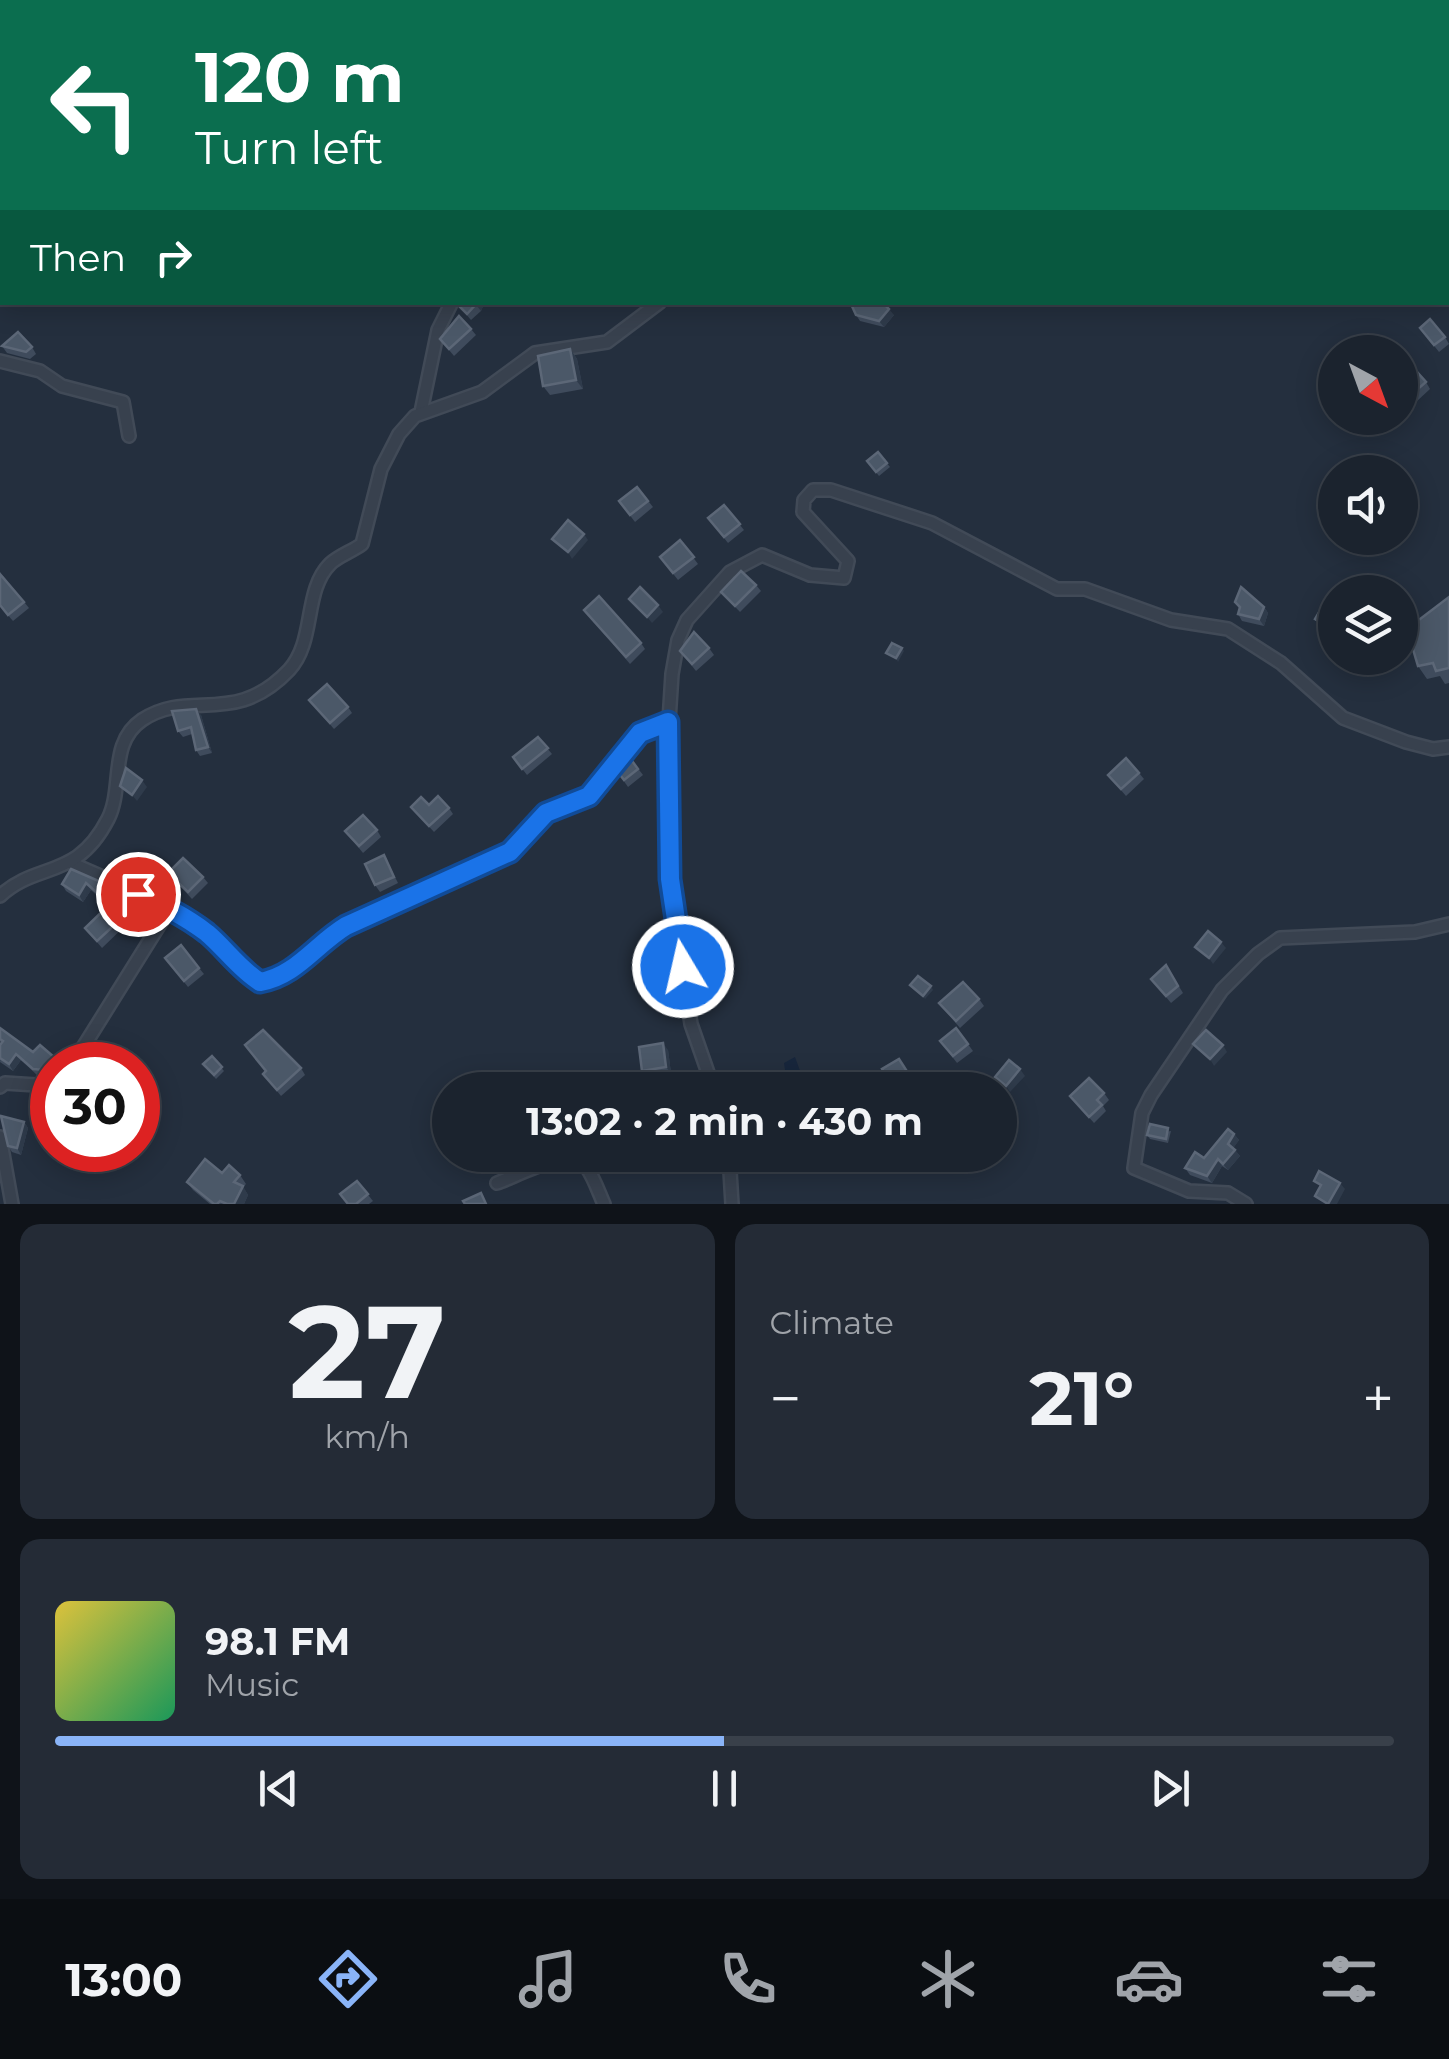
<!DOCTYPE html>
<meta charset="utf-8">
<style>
:root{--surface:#1b232e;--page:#242b36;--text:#f1f3f6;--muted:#a0a4aa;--line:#39404a;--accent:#8ab4f8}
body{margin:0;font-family:Montserrat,sans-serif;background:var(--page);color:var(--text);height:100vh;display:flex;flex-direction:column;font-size:38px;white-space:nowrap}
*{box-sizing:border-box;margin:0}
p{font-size:32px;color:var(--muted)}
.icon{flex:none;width:55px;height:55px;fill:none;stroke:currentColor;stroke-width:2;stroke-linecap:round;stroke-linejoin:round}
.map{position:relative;height:1204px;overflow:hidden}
.panel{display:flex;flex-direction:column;gap:20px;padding:20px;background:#0f1319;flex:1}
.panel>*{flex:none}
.top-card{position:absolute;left:0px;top:0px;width:1450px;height:305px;box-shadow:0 5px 25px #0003,0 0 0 2px var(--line);background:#0b6e4f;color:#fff;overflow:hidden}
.needle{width:65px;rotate:139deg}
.buttons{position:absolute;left:1318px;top:335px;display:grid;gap:20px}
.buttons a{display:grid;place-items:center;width:100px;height:100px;border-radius:50%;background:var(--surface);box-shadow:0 5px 25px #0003,0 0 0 2px var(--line);font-size:50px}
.speed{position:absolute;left:30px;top:1042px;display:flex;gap:20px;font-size:50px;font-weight:700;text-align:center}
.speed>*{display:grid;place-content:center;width:130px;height:130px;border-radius:50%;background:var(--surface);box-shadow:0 5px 25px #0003,0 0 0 2px var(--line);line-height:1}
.speed .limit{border:15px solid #d22;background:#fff;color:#111}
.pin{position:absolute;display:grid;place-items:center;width:85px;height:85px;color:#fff;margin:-42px;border:5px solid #fff;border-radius:50%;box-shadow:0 2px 10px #0007}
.me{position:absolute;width:110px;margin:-55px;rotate:351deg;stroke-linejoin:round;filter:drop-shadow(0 0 8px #0008)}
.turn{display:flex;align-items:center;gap:35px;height:210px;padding:0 30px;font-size:45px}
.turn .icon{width:130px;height:130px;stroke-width:2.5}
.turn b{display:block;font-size:70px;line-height:85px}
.then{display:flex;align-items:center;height:95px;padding:0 30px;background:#0003;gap:20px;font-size:38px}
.big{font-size:75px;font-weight:700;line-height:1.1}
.panel .tile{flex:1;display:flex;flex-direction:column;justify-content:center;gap:15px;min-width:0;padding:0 35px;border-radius:20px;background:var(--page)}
.panel .dial{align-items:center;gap:0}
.dial b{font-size:130px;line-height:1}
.song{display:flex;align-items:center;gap:30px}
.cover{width:120px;height:120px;border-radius:15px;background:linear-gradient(135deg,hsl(50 70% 55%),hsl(150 70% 35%))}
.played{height:10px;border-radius:5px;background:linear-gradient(90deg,var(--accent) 50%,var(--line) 50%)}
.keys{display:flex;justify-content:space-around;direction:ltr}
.heat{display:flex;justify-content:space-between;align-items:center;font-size:55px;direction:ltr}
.panel .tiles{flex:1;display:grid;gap:20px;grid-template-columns:1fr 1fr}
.tile:last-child{grid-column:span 2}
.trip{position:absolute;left:432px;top:1072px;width:585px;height:100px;border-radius:50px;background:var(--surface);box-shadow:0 5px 25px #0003,0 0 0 2px var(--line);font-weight:700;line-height:100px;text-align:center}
.menu{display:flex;height:160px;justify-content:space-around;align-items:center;background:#0b0e12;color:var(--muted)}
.menu .icon{width:70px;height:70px}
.menu .current{color:var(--accent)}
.menu b{font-size:45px;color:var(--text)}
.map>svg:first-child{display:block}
.water{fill:#17263c}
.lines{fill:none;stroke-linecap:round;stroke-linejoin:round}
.minor-casing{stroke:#414a57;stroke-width:16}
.path{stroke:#3f5557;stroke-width:2.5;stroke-dasharray:8 8;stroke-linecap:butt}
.minor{stroke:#38414e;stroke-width:11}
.wall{fill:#3f4b5c}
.shaded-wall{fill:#2f3b4b}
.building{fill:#4b5868;stroke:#5c6777;stroke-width:2.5}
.route-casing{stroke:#114b97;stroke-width:25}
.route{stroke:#1a73e8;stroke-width:18}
</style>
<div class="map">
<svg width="1449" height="1204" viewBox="0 0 1449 1204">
<rect width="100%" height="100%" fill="#242f3e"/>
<path class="water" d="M 795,1057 L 807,1090 L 788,1090 L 784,1063 Z"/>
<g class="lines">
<defs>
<g id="minor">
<path d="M 677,0 L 677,2"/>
<path d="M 861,0 L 861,2"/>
<path d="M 1246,2 L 1246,0"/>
<path d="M 0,122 L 2,120"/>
<path d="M 1448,286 L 1449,287"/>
<path d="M 0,361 L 40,371 L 62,386 L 123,402 L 129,436"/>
<path d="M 421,412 L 438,330 L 452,302"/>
<path d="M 73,864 C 118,884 167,902 207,933 C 225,948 239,969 260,982 L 272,980 L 346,926 L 510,852 L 546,813 L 589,796 L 640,733 L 668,722"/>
<path d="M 0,896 C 38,861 76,881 108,819 C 124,788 108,743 142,720 C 190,688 234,728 289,670 C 316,641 303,591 330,564 C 338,556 353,551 362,544 L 381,469 L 399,434 L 415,416 L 482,392 L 535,353 L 607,342 L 660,302"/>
<path d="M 72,1065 L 170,908"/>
<path d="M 0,1087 L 5,1083 L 52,1086"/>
<path d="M 714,1090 L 691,1024 L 674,913 L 670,852 L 673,815 L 667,752 L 672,674 L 678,640 L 687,620 L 730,572 L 762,555 L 810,575 L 844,578 L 848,561 L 803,512 L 804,500 L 813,490 L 831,490 L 932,523 L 1057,589 L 1085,589 L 1171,620 L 1228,629 L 1281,663 L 1343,718 L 1406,742 L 1433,749 L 1449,747"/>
<path d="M 0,1137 L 12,1204"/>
<path d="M 729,1155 L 732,1204"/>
<path d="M 497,1183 C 518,1176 570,1145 587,1168 C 594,1178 599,1193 604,1204"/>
<path d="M 1246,1204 L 1228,1193 L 1189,1191 L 1134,1168 L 1142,1113 L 1151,1095 L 1222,990 L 1258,954 L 1280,938 L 1415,932 L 1449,924"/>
</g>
</defs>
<use href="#minor" class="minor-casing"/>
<path class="path" d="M 1448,189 L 1449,187"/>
<use href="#minor" class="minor"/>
</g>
<g class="wall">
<path d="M 461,302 L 485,302 L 481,311 L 471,320 L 458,305 Z"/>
<path d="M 856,315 L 894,315 L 884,327 L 860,321 Z"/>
<path d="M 1420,328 L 1445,337 L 1449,344 L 1439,352 Z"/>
<path d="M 471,329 L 476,335 L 454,356 L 440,339 Z"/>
<path d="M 2,346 L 32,347 L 36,354 L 30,359 L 7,353 Z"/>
<path d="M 570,349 L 577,359 L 583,389 L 550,395 L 543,386 Z"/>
<path d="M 1400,371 L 1426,382 L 1430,389 L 1416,402 L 1400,384 Z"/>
<path d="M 878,452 L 890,467 L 879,476 L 867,461 Z"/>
<path d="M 637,487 L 653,507 L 635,522 L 619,501 Z"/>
<path d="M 724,505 L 744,530 L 728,543 L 708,518 Z"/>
<path d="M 680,540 L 698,564 L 678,580 L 660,557 Z"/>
<path d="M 3,576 L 29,608 L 13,621 L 0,606 Z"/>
<path d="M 756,585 L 761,591 L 740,612 L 721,592 Z"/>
<path d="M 1449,597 L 1449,683 L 1445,684 L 1440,676 L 1427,679 L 1418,666 Z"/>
<path d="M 1235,602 L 1264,607 L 1268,613 L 1264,626 L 1242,621 L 1238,614 L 1239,608 Z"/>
<path d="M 584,610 L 641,643 L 645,649 L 630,664 Z"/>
<path d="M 1335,610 L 1335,634 L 1320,626 L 1315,619 Z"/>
<path d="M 709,648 L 714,655 L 696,671 L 680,651 Z"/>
<path d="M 309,700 L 348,707 L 352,713 L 334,729 Z"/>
<path d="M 201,715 L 212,753 L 200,756 L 196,750 L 192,734 L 183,737 L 178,731 Z"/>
<path d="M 538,737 L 552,754 L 527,775 L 513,757 Z"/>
<path d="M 627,754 L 643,775 L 628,787 L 614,767 Z"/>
<path d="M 1139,773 L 1144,779 L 1126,796 L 1108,775 Z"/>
<path d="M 411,807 L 449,808 L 453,814 L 434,832 Z"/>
<path d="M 377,830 L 381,837 L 363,853 L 345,831 Z"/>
<path d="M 384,855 L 398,883 L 380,892 L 375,885 Z"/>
<path d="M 71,869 L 146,912 L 150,918 L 137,932 L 128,923 L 102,948 L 85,928 L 108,906 L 91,890 L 83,902 L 66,891 L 62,884 Z"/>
<path d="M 168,873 L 203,877 L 208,883 L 192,899 Z"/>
<path d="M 165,958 L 199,968 L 204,974 L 188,987 Z"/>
<path d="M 1166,965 L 1183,993 L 1171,1003 L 1151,979 Z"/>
<path d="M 979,999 L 984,1006 L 960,1028 L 939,1003 Z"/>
<path d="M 0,1028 L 52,1065 L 52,1073 L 50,1076 L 38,1076 L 21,1060 L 13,1071 L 0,1062 L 2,1043 L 0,1042 Z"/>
<path d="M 956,1028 L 973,1051 L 957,1063 L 940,1041 Z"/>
<path d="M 668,1050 L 671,1073 L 647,1077 L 642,1071 Z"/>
<path d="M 212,1056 L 224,1071 L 216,1079 L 203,1064 Z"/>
<path d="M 899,1059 L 914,1082 L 901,1090 L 895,1090 L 882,1069 Z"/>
<path d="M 301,1068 L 305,1075 L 281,1096 L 263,1074 Z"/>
<path d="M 1104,1093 L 1109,1100 L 1103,1106 L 1106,1111 L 1094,1123 L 1070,1096 Z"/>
<path d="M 24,1122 L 28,1128 L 21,1155 L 12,1152 L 8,1146 Z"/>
<path d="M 1171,1131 L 1168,1143 L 1150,1139 L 1147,1135 Z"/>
<path d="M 1234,1134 L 1239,1140 L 1233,1148 L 1240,1156 L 1228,1170 L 1222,1166 L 1212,1183 L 1190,1175 L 1185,1168 L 1204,1158 Z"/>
<path d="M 222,1173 L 240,1175 L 246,1184 L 243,1187 L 248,1195 L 244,1204 L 210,1204 L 193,1190 L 187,1182 Z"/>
<path d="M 357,1181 L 373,1201 L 369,1204 L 347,1204 Z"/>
</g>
<g class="shaded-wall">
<path d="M 478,302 L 485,302 L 481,311 L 477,306 Z"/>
<path d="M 889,309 L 894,315 L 884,327 L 879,321 Z"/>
<path d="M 570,349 L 577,359 L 583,389 L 576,380 Z"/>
<path d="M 584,534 L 588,540 L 572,559 L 568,552 Z"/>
<path d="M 658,605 L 663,612 L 652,623 L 647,617 Z"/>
<path d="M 1264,607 L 1268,613 L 1264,626 L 1259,619 Z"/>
<path d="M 902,648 L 904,651 L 898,662 L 896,658 Z"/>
<path d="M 196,709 L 201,715 L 212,753 L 208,747 Z"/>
<path d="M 142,780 L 147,787 L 137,801 L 132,795 Z"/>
<path d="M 86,883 L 91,890 L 83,902 L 79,895 Z"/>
<path d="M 146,912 L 150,918 L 137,932 L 133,926 Z"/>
<path d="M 1221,942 L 1226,948 L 1213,964 L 1209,958 Z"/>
<path d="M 931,986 L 933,990 L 925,999 L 923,996 Z"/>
<path d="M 663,1043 L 668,1050 L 671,1073 L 666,1067 Z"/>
<path d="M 1223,1045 L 1227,1052 L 1214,1066 L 1210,1059 Z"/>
<path d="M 16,1054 L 21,1060 L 13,1071 L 9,1064 Z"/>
<path d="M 55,1058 L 60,1065 L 52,1065 L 52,1073 L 50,1076 L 45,1070 Z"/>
<path d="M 1020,1069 L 1025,1076 L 1010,1092 L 1006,1086 Z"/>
<path d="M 24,1122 L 28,1128 L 21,1155 L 17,1148 Z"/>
<path d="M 1234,1134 L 1239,1140 L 1232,1150 L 1228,1144 Z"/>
<path d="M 1235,1150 L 1240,1156 L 1228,1170 L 1223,1164 Z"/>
<path d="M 1218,1159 L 1222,1166 L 1212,1183 L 1207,1176 Z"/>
<path d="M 1340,1183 L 1345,1189 L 1337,1204 L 1329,1204 Z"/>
<path d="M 243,1186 L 248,1195 L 244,1204 L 234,1204 Z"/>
</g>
<g class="building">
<path d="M 398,0 L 412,0 L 413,2 L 399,2 Z"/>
<path d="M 461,302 L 478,302 L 467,314 L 458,305 Z"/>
<path d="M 854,302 L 882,302 L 889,309 L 879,321 L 856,315 L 851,304 Z"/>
<path d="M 459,316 L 471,329 L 449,349 L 440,339 Z"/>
<path d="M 1430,319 L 1445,337 L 1434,345 L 1420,328 Z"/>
<path d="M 18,332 L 32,347 L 26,352 L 2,346 Z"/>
<path d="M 570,349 L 576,380 L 543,386 L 538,356 Z"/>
<path d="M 1409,363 L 1426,382 L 1411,395 L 1400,383 L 1400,371 Z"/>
<path d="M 878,452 L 887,463 L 876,472 L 867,461 Z"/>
<path d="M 637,487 L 648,501 L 630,515 L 619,501 Z"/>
<path d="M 724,505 L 740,524 L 724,537 L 708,518 Z"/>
<path d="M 568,520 L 584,534 L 568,552 L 552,539 Z"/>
<path d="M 680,540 L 694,557 L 673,573 L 660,557 Z"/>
<path d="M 741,571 L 756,585 L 735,606 L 721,592 Z"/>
<path d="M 0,574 L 24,602 L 8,615 L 0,605 Z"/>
<path d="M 640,587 L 658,605 L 647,617 L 629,599 Z"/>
<path d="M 1241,587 L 1264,607 L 1259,619 L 1238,614 L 1240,607 L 1235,602 Z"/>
<path d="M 599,596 L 641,643 L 626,657 L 584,610 Z"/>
<path d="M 1449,597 L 1449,668 L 1436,671 L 1433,663 L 1418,666 L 1407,629 Z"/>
<path d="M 1324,604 L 1335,610 L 1335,622 L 1330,628 L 1315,619 Z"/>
<path d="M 694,632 L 709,648 L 692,664 L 680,651 Z"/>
<path d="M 892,643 L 902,648 L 896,658 L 886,653 Z"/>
<path d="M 327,684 L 348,707 L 330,723 L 309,700 Z"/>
<path d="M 196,709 L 208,747 L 196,750 L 191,727 L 178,731 L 172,711 Z"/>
<path d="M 538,737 L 548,748 L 522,769 L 513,757 Z"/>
<path d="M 627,754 L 638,769 L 624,780 L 614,767 Z"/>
<path d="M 1126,758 L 1139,773 L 1121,789 L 1108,775 Z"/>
<path d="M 126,768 L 142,780 L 132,795 L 120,786 Z"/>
<path d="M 438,796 L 449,808 L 429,826 L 411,807 L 421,797 L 429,805 Z"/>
<path d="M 363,815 L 377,830 L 359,846 L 345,831 Z"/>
<path d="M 384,855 L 394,877 L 375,885 L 365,864 Z"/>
<path d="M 183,858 L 203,877 L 188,892 L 168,873 Z"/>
<path d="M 71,869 L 124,892 L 146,912 L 133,926 L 123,917 L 97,941 L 85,928 L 110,904 L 86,883 L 79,895 L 62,884 Z"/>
<path d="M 1208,931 L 1221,942 L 1209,958 L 1195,947 Z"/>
<path d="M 181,945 L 199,968 L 184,981 L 165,958 Z"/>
<path d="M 1166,965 L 1178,986 L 1166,996 L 1151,979 Z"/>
<path d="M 918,976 L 931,986 L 923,996 L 910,985 Z"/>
<path d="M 963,982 L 979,999 L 956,1021 L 939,1003 Z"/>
<path d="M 0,1028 L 33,1052 L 40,1045 L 55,1058 L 45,1070 L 33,1069 L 16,1054 L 9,1064 L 0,1058 L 0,1045 L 3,1041 L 0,1039 Z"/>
<path d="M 956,1028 L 968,1044 L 953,1056 L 940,1041 Z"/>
<path d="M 263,1030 L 301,1068 L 277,1090 L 263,1074 L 266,1071 L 245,1045 Z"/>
<path d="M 1206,1030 L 1223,1045 L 1210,1059 L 1193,1044 Z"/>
<path d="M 663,1043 L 666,1067 L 642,1071 L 639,1047 Z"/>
<path d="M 212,1056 L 222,1067 L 214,1075 L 203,1064 Z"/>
<path d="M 899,1059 L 910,1076 L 893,1086 L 882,1069 Z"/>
<path d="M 1009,1060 L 1020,1069 L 1006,1086 L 995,1077 Z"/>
<path d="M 1089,1078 L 1104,1093 L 1097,1100 L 1102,1105 L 1089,1117 L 1070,1096 Z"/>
<path d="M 1,1116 L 24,1122 L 17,1148 L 8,1146 Z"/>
<path d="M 1150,1124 L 1168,1128 L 1166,1139 L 1147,1135 Z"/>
<path d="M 1228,1129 L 1234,1134 L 1228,1144 L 1235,1150 L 1223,1164 L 1218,1159 L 1207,1176 L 1185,1168 L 1195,1152 L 1204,1158 Z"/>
<path d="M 205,1159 L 222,1173 L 229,1165 L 240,1175 L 234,1182 L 243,1186 L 234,1204 L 227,1204 L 220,1201 L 217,1204 L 214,1204 L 187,1182 Z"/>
<path d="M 1319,1171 L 1340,1183 L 1328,1204 L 1315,1196 L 1321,1185 L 1314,1181 Z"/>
<path d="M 357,1181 L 368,1194 L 356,1204 L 348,1204 L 340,1194 Z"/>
<path d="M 481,1193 L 486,1204 L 465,1204 L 463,1201 Z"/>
</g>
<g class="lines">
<defs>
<path id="route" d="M 138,894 C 162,905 185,916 207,933 C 225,948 239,969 260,982 C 296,976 316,944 346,926 L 510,852 L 546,813 L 589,796 L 640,733 L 668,722 L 670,879 L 683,967"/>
</defs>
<use href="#route" class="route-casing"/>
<use href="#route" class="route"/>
</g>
</svg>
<div class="buttons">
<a><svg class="needle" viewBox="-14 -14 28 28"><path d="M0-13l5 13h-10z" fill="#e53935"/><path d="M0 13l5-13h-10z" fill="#a0a4aa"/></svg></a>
<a><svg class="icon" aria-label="sound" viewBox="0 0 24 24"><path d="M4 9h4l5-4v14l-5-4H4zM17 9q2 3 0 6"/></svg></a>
<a><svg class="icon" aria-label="layers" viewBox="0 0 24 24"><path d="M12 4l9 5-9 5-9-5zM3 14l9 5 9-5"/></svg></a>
</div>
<div class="speed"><div class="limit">30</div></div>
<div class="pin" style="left:138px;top:894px;background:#d93025"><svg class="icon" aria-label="arrive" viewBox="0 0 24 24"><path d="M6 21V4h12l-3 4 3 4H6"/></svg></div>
<svg class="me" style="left:683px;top:967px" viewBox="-20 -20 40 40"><circle r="17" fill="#1a73e8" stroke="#fff" stroke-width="3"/><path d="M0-11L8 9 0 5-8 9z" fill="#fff"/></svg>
<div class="trip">13:02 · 2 min · 430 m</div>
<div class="top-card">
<div class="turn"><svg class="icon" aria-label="left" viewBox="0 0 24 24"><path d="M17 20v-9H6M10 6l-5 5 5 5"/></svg><div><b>120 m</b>Turn left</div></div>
<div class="then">Then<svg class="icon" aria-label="right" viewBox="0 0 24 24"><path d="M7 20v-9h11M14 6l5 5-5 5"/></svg></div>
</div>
</div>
<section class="panel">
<div class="tiles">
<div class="tile dial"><b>27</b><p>km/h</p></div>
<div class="tile"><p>Climate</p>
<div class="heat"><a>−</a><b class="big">21°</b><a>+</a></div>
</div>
<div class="tile">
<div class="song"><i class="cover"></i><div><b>98.1 FM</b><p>Music</p></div></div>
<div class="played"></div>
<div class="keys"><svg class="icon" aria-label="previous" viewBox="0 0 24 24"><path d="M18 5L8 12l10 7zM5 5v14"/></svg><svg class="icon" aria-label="pause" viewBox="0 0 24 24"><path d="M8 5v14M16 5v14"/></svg><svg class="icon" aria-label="next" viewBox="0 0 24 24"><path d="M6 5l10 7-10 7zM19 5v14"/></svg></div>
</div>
</div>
</section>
<nav class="menu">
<b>13:00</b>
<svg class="icon current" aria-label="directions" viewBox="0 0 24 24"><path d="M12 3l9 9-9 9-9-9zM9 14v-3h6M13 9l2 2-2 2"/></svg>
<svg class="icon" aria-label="music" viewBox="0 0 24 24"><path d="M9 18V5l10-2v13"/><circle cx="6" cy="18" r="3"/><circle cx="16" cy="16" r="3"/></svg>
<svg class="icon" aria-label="phone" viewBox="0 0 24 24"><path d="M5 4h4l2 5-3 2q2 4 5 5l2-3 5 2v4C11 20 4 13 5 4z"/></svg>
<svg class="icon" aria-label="climate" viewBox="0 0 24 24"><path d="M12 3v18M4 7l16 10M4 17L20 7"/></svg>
<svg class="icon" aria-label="car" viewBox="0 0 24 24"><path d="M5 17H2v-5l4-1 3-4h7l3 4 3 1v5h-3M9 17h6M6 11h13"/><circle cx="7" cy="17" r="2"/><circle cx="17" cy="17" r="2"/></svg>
<svg class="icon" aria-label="filters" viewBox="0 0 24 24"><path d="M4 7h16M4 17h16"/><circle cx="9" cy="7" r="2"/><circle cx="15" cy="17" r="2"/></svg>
</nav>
